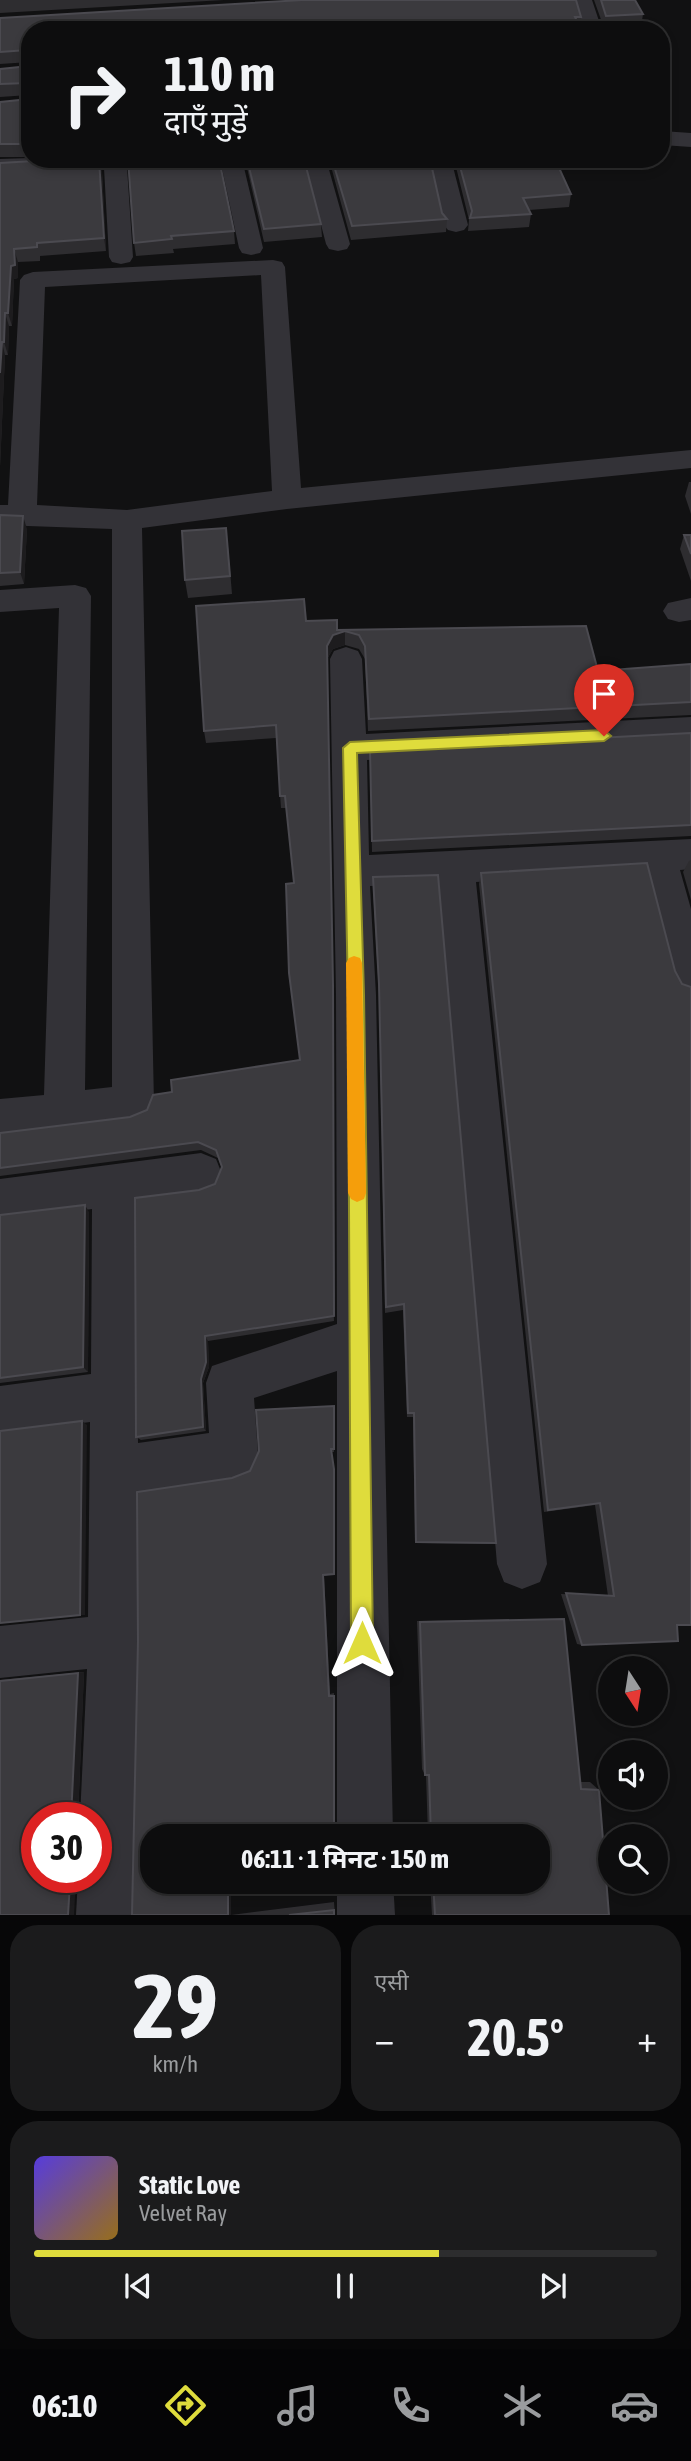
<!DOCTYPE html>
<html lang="hi">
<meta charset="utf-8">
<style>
:root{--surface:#0d0d0e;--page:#1b1b1c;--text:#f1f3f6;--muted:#9a9c9e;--line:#2d2d2e;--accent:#dfdc3c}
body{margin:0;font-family:"Asap Condensed","Noto Sans Devanagari",sans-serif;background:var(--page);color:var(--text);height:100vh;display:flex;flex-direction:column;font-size:26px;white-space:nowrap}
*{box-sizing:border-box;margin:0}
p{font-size:23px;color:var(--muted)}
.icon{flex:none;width:38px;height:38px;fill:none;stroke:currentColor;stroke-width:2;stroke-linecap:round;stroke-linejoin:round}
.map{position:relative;height:1915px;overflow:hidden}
.details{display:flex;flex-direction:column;gap:10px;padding:10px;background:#070708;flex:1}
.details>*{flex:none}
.hud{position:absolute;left:21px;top:21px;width:649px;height:147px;border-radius:28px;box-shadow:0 4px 10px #0003,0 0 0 2px var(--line);background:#0d0d0e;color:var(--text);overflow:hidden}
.needle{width:46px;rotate:168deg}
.tools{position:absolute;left:598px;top:1656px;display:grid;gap:14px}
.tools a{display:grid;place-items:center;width:70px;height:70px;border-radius:50%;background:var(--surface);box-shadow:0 4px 10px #0003,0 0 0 2px var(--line);font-size:35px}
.speed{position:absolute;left:21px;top:1802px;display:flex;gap:14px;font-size:35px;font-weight:700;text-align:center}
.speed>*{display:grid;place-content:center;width:91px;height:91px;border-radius:50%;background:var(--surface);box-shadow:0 4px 10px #0003,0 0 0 2px var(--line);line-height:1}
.speed .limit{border:10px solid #d22;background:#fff;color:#111}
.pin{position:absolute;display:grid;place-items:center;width:60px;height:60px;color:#fff;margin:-72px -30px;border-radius:50% 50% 50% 0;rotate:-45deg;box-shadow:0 0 7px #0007}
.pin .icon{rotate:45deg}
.me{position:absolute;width:77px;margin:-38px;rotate:0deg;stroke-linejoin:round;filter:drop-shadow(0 0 5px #0008)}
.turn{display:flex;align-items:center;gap:24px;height:147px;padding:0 28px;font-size:32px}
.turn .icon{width:91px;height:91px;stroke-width:2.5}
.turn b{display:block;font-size:49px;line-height:60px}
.big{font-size:52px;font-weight:700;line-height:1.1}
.details .card{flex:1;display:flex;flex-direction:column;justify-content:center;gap:10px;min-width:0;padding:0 24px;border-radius:28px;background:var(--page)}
.details .dial{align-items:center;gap:0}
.dial b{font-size:91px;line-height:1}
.song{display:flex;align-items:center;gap:21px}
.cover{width:84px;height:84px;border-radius:10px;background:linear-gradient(135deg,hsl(250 70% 55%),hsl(40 70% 35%))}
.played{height:7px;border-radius:4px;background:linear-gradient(90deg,var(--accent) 65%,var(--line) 65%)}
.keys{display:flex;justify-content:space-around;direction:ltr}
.heat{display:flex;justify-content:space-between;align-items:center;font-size:38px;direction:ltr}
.details .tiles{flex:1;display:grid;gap:10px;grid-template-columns:1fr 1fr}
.card:last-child{grid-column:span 2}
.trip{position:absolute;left:140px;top:1824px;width:410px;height:70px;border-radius:28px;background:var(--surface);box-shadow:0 4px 10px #0003,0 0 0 2px var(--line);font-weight:700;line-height:70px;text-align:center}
.dock{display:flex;height:112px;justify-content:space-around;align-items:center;background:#050506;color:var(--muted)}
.dock .icon{width:49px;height:49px}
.dock .on{color:var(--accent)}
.dock b{font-size:32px;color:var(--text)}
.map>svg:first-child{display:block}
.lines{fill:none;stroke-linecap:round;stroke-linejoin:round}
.street{fill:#333237;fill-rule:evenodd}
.wall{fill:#2e2d30}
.shaded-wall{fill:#1d1c1e}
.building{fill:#3b3a3e;stroke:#4b4a50;stroke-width:2}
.route{fill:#dfdc3c;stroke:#918f27;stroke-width:2}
.slow{fill:#f59e0b}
</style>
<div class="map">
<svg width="691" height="1915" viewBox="0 0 691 1915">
<rect width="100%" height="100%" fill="#111112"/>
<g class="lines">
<g class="street">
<path d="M 572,0 L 592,0 L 602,30 L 582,30 Z"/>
<path d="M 662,131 L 691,133 L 691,147 L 662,145 Z"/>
<path d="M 30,158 L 163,159 L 160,164 L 127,167 L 133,257 L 130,262 L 121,264 L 112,262 L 109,257 L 104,168 L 0,173 L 0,159 Z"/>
<path d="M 220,159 L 242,159 L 263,248 L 260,253 L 251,255 L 242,253 L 239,248 Z"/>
<path d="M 304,159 L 326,159 L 350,244 L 347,249 L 338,251 L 329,249 L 326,244 Z"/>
<path d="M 429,159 L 451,159 L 468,225 L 464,230 L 456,232 L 448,230 L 444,225 Z"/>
<path d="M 273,260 L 282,262 L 285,267 L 301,488 L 691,450 L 691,468 L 287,509 L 142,528 L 154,1104 L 148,1118 L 133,1123 L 0,1139 L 0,1099 L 44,1095 L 59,608 L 0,612 L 0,590 L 75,585 L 86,588 L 91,596 L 85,1090 L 112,1087 L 112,529 L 0,525 L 0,505 L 8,505 L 20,280 L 24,275 L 33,272 ZM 261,275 L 272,491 L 127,510 L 37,505 L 45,287 Z"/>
<path d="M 691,598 L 691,620 L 679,622 L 668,619 L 663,611 L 668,603 Z"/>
<path d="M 346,647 L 358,651 L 362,659 L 366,734 L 691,717 L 691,743 L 367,760 L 369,855 L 691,839 L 691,869 L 680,870 L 691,909 L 691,997 L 677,992 L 672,980 L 644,872 L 476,882 L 547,1564 L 540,1582 L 522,1589 L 504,1582 L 497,1564 L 439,884 L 370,886 L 376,995 L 393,1836 L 337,1836 L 337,1371 L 254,1398 L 258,1454 L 251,1471 L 234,1478 L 139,1492 L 140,1640 L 134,1915 L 76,1915 L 78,1878 L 96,1878 L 96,1818 L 80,1818 L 87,1669 L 0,1678 L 0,1626 L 88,1617 L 90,1422 L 0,1434 L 0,1386 L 91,1374 L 92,1209 L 0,1221 L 0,1179 L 201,1153 L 216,1159 L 222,1174 L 216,1189 L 201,1195 L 136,1203 L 138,1443 L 209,1433 L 206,1383 L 212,1366 L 337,1324 L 336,995 L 330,659 L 334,651 Z"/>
<path d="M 337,1881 L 393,1881 L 395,1915 L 337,1915 Z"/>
</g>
</g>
<g class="wall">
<path d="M 0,0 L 224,0 L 0,13 Z"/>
<path d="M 594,0 L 635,0 L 643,14 L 641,27 L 604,28 Z"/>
<path d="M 581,17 L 579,30 L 30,30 L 30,157 L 0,157 L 0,102 L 29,99 L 29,95 L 0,97 L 0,69 L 29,66 L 30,62 L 0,64 L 0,18 Z"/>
<path d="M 128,159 L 234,231 L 235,244 L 173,249 L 174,253 L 136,256 L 134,243 Z"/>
<path d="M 245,159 L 304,159 L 321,224 L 322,237 L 264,242 Z"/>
<path d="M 329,159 L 430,159 L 442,213 L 447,219 L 446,232 L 351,240 Z"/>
<path d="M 454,159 L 555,159 L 571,194 L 569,207 L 529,210 L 531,214 L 529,227 L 468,231 L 469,220 Z"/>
<path d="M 0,163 L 102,171 L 106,251 L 40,256 L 40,261 L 18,262 L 18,278 L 14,279 L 12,326 L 9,326 L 8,355 L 5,355 L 0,467 Z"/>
<path d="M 689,482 L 691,482 L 691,514 L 685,496 Z"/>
<path d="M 0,515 L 27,529 L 24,584 L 0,586 Z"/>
<path d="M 684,535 L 691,535 L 691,581 L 680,549 Z"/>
<path d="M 228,546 L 232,594 L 188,598 L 185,580 Z"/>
<path d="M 306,621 L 337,630 L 598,671 L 691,664 L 691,715 L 368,731 L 365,659 L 359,649 L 345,645 L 333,649 L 327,659 L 334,1321 L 208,1341 L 209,1367 L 203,1383 L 206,1431 L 141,1440 L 136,1437 L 199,1190 L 215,1184 L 222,1168 L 218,1158 L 201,1150 L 0,1176 L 0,1133 L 130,1117 L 147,1110 L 172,1092 L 300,1060 L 294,883 L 286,808 L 281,808 L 276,738 L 206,743 L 204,731 Z"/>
<path d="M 691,733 L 691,836 L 372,852 L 370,750 Z"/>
<path d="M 691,860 L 691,900 L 683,872 L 689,861 Z"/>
<path d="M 481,873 L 675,971 L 682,984 L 677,1625 L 582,1645 L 577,1644 L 561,1594 L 608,1596 L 595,1505 L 544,1512 L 479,884 Z"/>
<path d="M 373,877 L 496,1543 L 493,1544 L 415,1543 L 413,1417 L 407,1417 L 403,1310 L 385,1313 L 379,995 L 373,889 Z"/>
<path d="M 89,1212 L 88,1372 L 0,1383 L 0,1215 Z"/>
<path d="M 334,1406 L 334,1452 L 332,1452 L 334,1574 L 324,1576 L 330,1694 L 334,1693 L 334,1823 L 152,1836 L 231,1915 L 334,1902 L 335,1915 L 132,1915 L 232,1478 L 250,1471 Z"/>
<path d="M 557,1619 L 564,1619 L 580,1782 L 590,1782 L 599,1790 L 609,1915 L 432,1915 L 430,1881 L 537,1881 L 537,1836 L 428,1836 L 426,1775 L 425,1775 L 422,1769 L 417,1621 Z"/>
<path d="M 84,1672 L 78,1818 L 37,1818 L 76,1883 L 0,1915 L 0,1680 Z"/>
</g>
<g class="shaded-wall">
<path d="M 99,159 L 102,171 L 106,251 L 104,238 Z"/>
<path d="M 14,249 L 18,262 L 18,278 L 14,279 L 12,326 L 8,313 L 11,266 Z"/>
<path d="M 5,313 L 9,326 L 8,355 L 4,342 Z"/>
<path d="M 2,342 L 5,355 L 0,467 L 0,373 Z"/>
<path d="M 23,516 L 27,529 L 24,584 L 20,572 Z"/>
<path d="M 345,631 L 345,645 L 333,649 L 327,659 L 333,995 L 334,1321 L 333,985 L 327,646 L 333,635 Z"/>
<path d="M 85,1205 L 89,1212 L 88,1372 L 83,1367 Z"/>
<path d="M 205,1336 L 208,1341 L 209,1367 L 203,1383 L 206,1431 L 203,1427 L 201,1379 Z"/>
<path d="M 82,1421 L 87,1425 L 85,1615 L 80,1615 Z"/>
<path d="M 84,1672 L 78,1818 L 71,1818 L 78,1673 Z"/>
<path d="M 76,1878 L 74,1915 L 68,1915 L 70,1883 Z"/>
<rect x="228" y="1881" width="3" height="34"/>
</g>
<g class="building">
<path d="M 302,0 L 576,0 L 581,17 L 575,17 L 579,25 L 568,26 L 570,30 L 30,30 L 30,52 L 27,50 L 0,52 L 0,18 Z"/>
<path d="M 601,0 L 635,0 L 643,14 L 606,16 Z"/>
<path d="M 30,58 L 30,85 L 27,83 L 0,84 L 0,69 L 29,66 Z"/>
<path d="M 30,89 L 30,144 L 0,144 L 0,102 L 29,99 Z"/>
<path d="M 68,159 L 99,159 L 104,238 L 37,243 L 37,247 L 14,249 L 15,265 L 11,266 L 8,313 L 5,313 L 4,342 L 2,342 L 0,373 L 0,163 Z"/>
<path d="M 128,159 L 219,159 L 234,231 L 171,236 L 172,239 L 134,243 Z"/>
<path d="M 247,159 L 304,159 L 321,224 L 264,229 Z"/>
<path d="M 332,159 L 430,159 L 442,213 L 447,219 L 352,226 Z"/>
<path d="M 458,159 L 555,159 L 571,194 L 523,198 L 531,214 L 470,218 L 472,211 Z"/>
<path d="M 0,515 L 23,516 L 20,572 L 0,573 Z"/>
<path d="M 226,528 L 230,576 L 185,580 L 182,531 Z"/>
<path d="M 684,535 L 691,535 L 691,554 Z"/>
<path d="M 304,599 L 306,621 L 337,620 L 337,630 L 586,626 L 598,671 L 691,664 L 691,702 L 369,719 L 365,646 L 359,635 L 345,631 L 333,635 L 327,646 L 333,985 L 334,1316 L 205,1336 L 206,1362 L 201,1379 L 203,1427 L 136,1437 L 135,1198 L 199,1190 L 215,1184 L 222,1167 L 216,1150 L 198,1142 L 0,1168 L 0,1133 L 130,1117 L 147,1110 L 153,1095 L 172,1092 L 171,1080 L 300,1060 L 289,973 L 286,884 L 294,883 L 285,796 L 280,796 L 276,725 L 204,731 L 196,606 Z"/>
<path d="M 691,733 L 691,825 L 372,841 L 370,750 Z"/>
<path d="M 647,863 L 675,971 L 682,984 L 691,987 L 691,1625 L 677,1625 L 678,1641 L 582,1645 L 566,1593 L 614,1596 L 600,1503 L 548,1510 L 481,873 Z"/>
<path d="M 438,875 L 496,1543 L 416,1542 L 414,1413 L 408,1413 L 404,1304 L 386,1307 L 379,984 L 373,877 Z"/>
<path d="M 85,1205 L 83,1367 L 0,1378 L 0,1215 Z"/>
<path d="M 334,1406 L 334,1449 L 331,1449 L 334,1469 L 334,1574 L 323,1575 L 329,1696 L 334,1696 L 334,1823 L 244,1836 L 152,1836 L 152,1881 L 228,1881 L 228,1915 L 132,1915 L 138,1641 L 137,1492 L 232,1478 L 250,1471 L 259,1451 L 256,1410 Z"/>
<path d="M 82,1421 L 80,1615 L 0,1623 L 0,1431 Z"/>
<path d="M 564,1619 L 581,1789 L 599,1790 L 609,1915 L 435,1915 L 433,1881 L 537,1881 L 537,1836 L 431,1836 L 429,1775 L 425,1775 L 420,1622 Z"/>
<path d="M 78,1673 L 71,1818 L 37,1818 L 37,1878 L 87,1878 L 87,1882 L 70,1883 L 68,1915 L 0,1915 L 0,1681 Z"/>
<path d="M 334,1910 L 334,1915 L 289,1915 Z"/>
</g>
<path class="route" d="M 604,730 L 611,736 L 604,741 L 357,753 L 364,995 L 373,1643 L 370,1651 L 362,1654 L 355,1651 L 351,1643 L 348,995 L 343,748 L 350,742 Z"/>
<path class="slow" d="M 354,956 L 360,958 L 362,963 L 366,1193 L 364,1199 L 357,1202 L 351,1199 L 348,1193 L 346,963 L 349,958 Z"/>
</svg>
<div class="tools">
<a><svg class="needle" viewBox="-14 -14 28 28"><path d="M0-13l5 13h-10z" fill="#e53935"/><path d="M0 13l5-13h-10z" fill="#9a9c9e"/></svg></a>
<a><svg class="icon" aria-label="sound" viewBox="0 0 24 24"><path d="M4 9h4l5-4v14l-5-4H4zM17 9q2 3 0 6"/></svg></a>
<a><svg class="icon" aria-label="search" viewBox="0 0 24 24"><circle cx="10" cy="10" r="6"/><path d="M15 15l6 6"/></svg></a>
</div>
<div class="speed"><div class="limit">30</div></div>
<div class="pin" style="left:604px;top:736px;background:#d93025"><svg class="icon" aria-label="arrive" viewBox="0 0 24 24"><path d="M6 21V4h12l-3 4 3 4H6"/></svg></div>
<svg class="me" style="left:362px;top:1643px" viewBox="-20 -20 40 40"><path d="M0-17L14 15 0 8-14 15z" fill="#dfdc3c" stroke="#fff" stroke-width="4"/></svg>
<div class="trip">06:11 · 1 मिनट · 150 m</div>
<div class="hud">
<div class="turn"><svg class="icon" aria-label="right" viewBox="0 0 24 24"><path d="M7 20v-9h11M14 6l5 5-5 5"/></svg><div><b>110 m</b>दाएँ मुड़ें</div></div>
</div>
</div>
<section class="details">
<div class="tiles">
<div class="card dial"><b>29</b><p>km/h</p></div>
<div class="card"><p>एसी</p>
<div class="heat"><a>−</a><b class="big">20.5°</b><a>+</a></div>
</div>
<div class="card">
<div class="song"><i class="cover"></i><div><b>Static Love</b><p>Velvet Ray</p></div></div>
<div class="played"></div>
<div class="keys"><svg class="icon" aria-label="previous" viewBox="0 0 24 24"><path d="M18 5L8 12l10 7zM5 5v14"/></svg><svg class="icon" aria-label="pause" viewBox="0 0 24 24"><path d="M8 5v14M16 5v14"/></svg><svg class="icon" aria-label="next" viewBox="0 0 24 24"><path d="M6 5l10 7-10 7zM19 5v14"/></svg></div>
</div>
</div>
</section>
<nav class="dock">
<b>06:10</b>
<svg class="icon on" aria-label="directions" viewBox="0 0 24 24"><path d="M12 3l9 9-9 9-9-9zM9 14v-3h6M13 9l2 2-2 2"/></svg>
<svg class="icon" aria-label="music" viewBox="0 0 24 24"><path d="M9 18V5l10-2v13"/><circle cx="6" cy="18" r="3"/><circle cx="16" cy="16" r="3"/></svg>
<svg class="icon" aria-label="phone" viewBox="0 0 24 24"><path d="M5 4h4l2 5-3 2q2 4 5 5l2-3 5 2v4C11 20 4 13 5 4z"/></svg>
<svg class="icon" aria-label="climate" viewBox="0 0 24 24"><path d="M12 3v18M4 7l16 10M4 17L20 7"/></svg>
<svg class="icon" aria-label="car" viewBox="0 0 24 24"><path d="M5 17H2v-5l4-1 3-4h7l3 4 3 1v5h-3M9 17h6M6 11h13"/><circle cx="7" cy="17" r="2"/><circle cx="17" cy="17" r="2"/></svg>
</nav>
